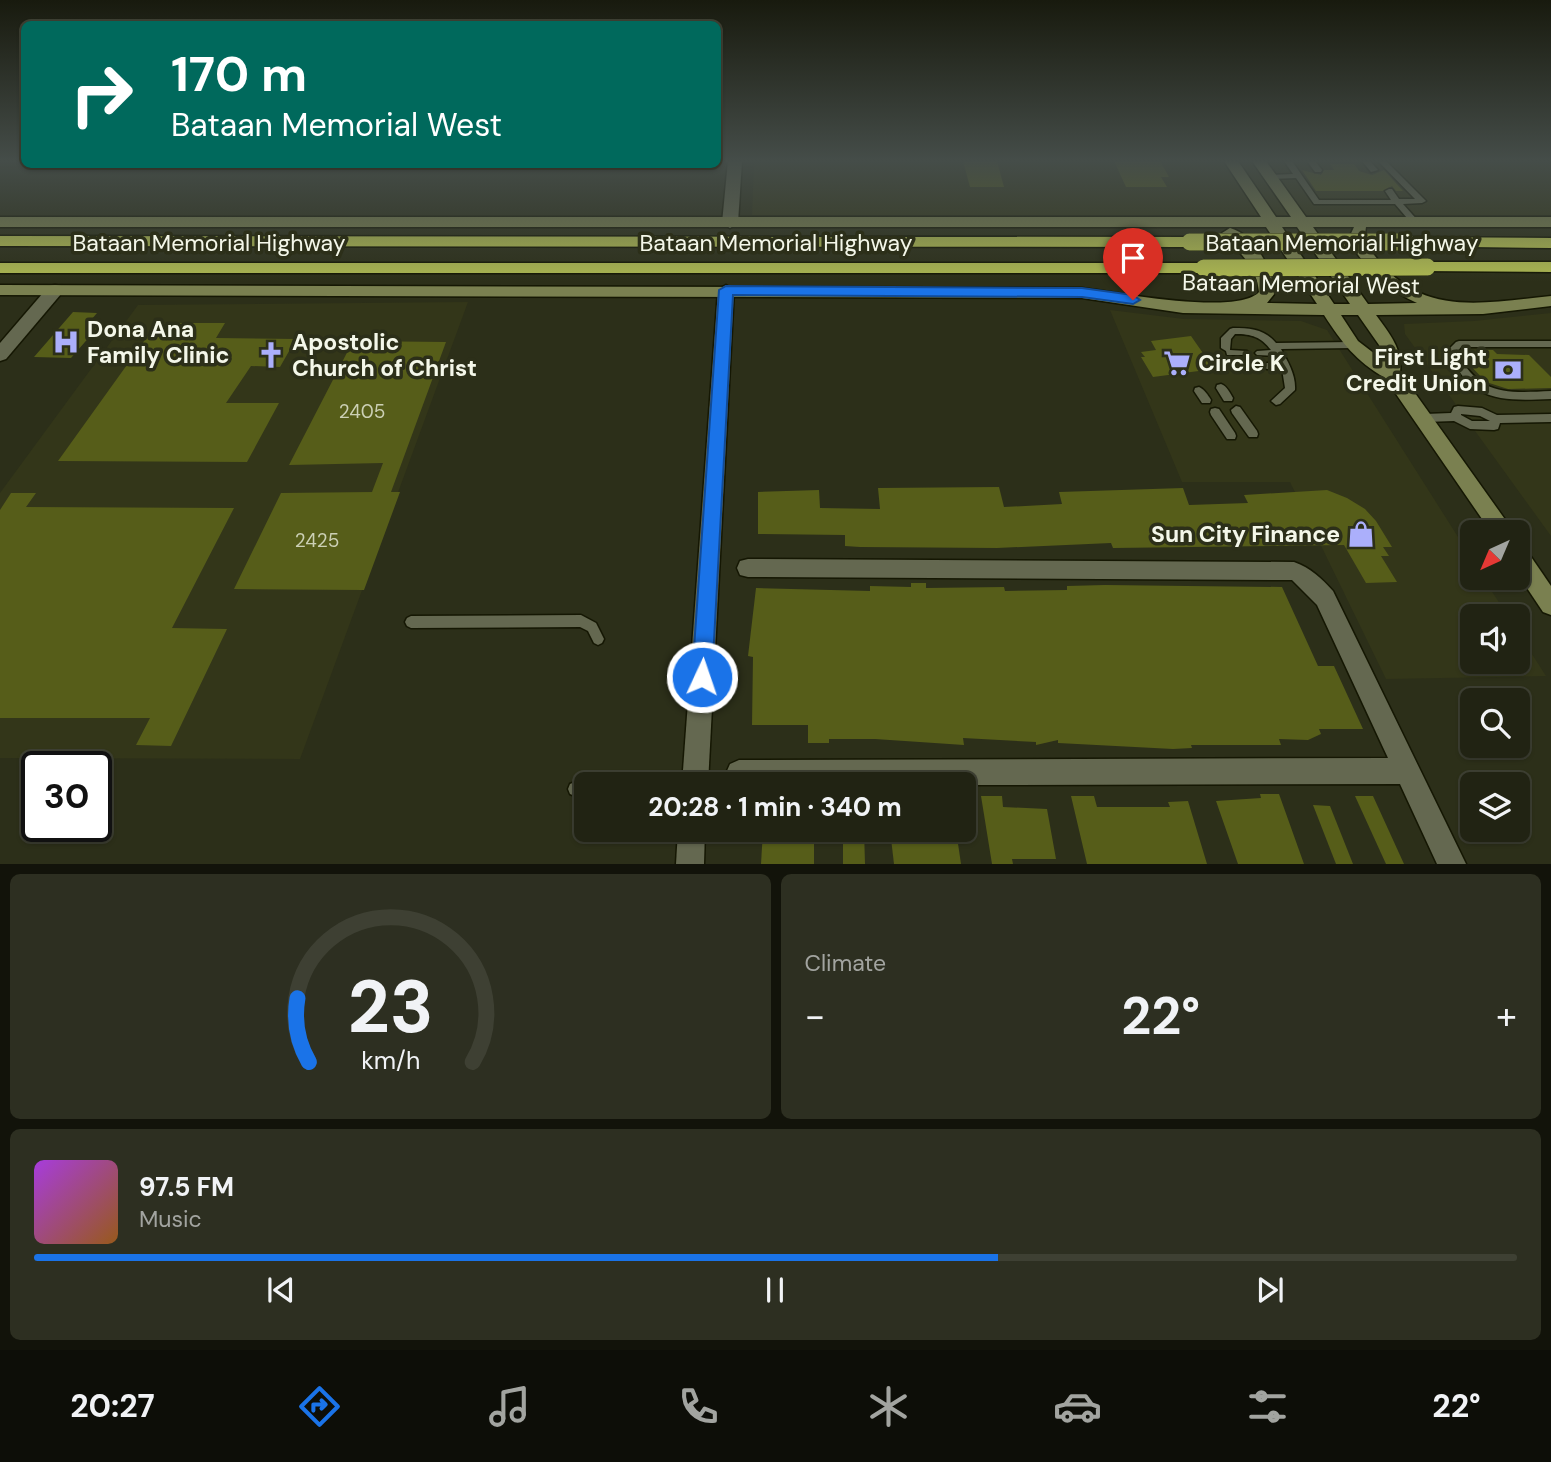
<!DOCTYPE html>
<meta charset="utf-8">
<style>
:root{--surface:#212313;--page:#2d2f21;--text:#f1f3f6;--muted:#a2a4a0;--line:#3e4033;--accent:#1a73e8}
body{margin:0;font-family:"DM Sans",sans-serif;background:var(--page);color:var(--text);height:100vh;display:flex;flex-direction:column;font-size:26px;white-space:nowrap}
*{box-sizing:border-box;margin:0}
p{font-size:23px;color:var(--muted)}
.icon{flex:none;width:38px;height:38px;fill:none;stroke:currentColor;stroke-width:2;stroke-linecap:round;stroke-linejoin:round}
.map{position:relative;height:864px;overflow:hidden}
.sheet{display:flex;flex-direction:column;gap:10px;padding:10px;background:#12130a;flex:1}
.sheet>*{flex:none}
.banner{position:absolute;left:21px;top:21px;width:700px;height:147px;border-radius:10px;box-shadow:0 2px 5px #0004,0 0 0 2px var(--line);background:#00695c;color:#fff;overflow:hidden}
.needle{width:46px;rotate:224deg}
.controls{position:absolute;left:1460px;top:520px;display:grid;gap:14px}
.controls a{display:grid;place-items:center;width:70px;height:70px;border-radius:10px;background:var(--surface);box-shadow:0 2px 5px #0004,0 0 0 2px var(--line);font-size:35px}
.speed{position:absolute;left:21px;top:751px;display:flex;gap:14px;font-size:35px;font-weight:700;text-align:center}
.speed>*{display:grid;place-content:center;width:91px;height:91px;border-radius:50%;background:var(--surface);box-shadow:0 2px 5px #0004,0 0 0 2px var(--line);line-height:1}
.speed .limit{border:4px solid #111;border-radius:10px;background:#fff;color:#111}
.pin{position:absolute;display:grid;place-items:center;width:60px;height:60px;color:#fff;margin:-72px -30px;border-radius:50% 50% 50% 0;rotate:-45deg;box-shadow:0 0 7px #0007}
.pin .icon{rotate:45deg}
.me{position:absolute;width:77px;margin:-38px;rotate:3deg;stroke-linejoin:round;filter:drop-shadow(0 0 5px #0008)}
.turn{display:flex;align-items:center;gap:24px;height:147px;padding:0 35px;font-size:32px}
.turn .icon{width:91px;height:91px;stroke-width:2.5}
.turn b{display:block;font-size:49px;line-height:60px}
.big{font-size:52px;font-weight:700;line-height:1.1}
.sheet .card{flex:1;display:flex;flex-direction:column;justify-content:center;gap:10px;min-width:0;padding:0 24px;border-radius:10px;background:var(--page)}
.sheet .dial{align-items:center;gap:0}
.dial svg{height:182px;overflow:visible;fill:none;stroke:var(--line);stroke-width:7;stroke-linecap:round;text-anchor:middle}
.dial text{fill:var(--text);stroke:none}
.song{display:flex;align-items:center;gap:21px}
.cover{width:84px;height:84px;border-radius:10px;background:linear-gradient(135deg,hsl(280 70% 55%),hsl(30 70% 35%))}
.played{height:7px;border-radius:4px;background:linear-gradient(90deg,var(--accent) 65%,var(--line) 65%)}
.keys{display:flex;justify-content:space-around;direction:ltr}
.heat{display:flex;justify-content:space-between;align-items:center;font-size:38px;direction:ltr}
.sheet .tiles{flex:1;display:grid;gap:10px;grid-template-columns:1fr 1fr}
.card:last-child{grid-column:span 2}
.trip{position:absolute;left:574px;top:772px;width:402px;height:70px;border-radius:10px;background:var(--surface);box-shadow:0 2px 5px #0004,0 0 0 2px var(--line);font-weight:700;line-height:70px;text-align:center}
.tabs{display:flex;height:112px;justify-content:space-around;align-items:center;background:#0d0e08;color:var(--muted)}
.tabs .icon{width:49px;height:49px}
.tabs .active{color:var(--accent)}
.tabs b{font-size:32px;color:var(--text)}
.map>svg:first-child{display:block}
.built{fill:#333619}
.building{fill:#565d19}
.lines{fill:none;stroke-linecap:round;stroke-linejoin:round}
.service-casing{stroke:#151703;stroke-width:3}
.minor-casing{stroke:#151703;stroke-width:3}
.secondary-casing{stroke:#151703;stroke-width:3}
.motorway-casing{stroke:#151703;stroke-width:3}
.service{fill:#646850;fill-rule:evenodd}
.minor{fill:#646850;fill-rule:evenodd}
.secondary{fill:#7a8050;fill-rule:evenodd}
.motorway{fill:#adb851;fill-rule:evenodd}
.motorway-bridge-casing{stroke:#151703;stroke-width:18;stroke-linecap:butt}
.motorway-bridge{stroke:#adb851;stroke-width:17}
.route{fill:#1a73e8;stroke:#114b97;stroke-width:2}
.labels{text-anchor:middle;stroke-width:7;stroke-linejoin:round;paint-order:stroke}
.number-label{font-size:19px;fill:#ccd0b5}
.street-label{font-size:23px;fill:#f4f7e9;stroke:#2c2f19}
.poi-label{font-size:23px;font-weight:bold;fill:#f4f7e9;stroke:#2c2f19;text-anchor:start}
</style>
<div class="map">
<svg width="1551" height="864" viewBox="0 0 1551 864">
<rect width="100%" height="100%" fill="#2c2f19"/>
<g class="built">
<path d="M 754,161 L 1551,161 L 1551,215 L 752,215 Z"/>
<path d="M 468,302 L 300,759 L 0,758 L 0,493 L 138,305 Z"/>
<path d="M 1110,310 L 1184,319 L 1301,321 L 1327,330 L 1472,559 L 1472,578 L 1483,578 L 1508,616 L 1472,616 L 1472,662 L 1517,662 L 1517,631 L 1546,676 L 1386,679 L 1290,482 L 1182,482 Z"/>
<path d="M 1551,313 L 1551,536 L 1405,334 L 1404,324 L 1474,321 Z"/>
</g>
<g class="building">
<path d="M 963,161 L 997,161 L 1004,187 L 970,187 Z"/>
<path d="M 1114,161 L 1160,161 L 1169,177 L 1161,177 L 1167,187 L 1126,187 Z"/>
<path d="M 1330,164 L 1354,164 L 1359,171 L 1372,175 L 1384,170 L 1403,191 L 1396,191 L 1392,186 L 1383,191 L 1316,191 L 1302,170 L 1321,175 L 1324,170 L 1334,170 Z"/>
<path d="M 73,312 L 97,313 L 86,326 L 98,327 L 71,358 L 34,357 Z"/>
<path d="M 157,323 L 225,323 L 216,338 L 296,339 L 280,367 L 251,366 L 226,403 L 279,403 L 247,462 L 58,461 Z"/>
<path d="M 1191,336 L 1214,369 L 1153,377 L 1141,357 L 1145,357 L 1141,352 L 1156,350 L 1151,341 Z"/>
<path d="M 353,341 L 446,342 L 391,492 L 400,492 L 364,590 L 234,589 L 281,493 L 372,492 L 383,463 L 289,465 Z"/>
<path d="M 1474,350 L 1493,350 L 1497,354 L 1529,355 L 1551,377 L 1551,388 L 1508,389 L 1486,382 L 1466,361 L 1469,361 L 1464,354 L 1477,354 Z"/>
<path d="M 999,487 L 1004,507 L 1062,504 L 1059,492 L 1183,488 L 1189,505 L 1248,503 L 1244,495 L 1327,490 L 1347,498 L 1365,509 L 1376,521 L 1392,547 L 1383,547 L 1389,556 L 1381,556 L 1397,582 L 1366,583 L 1344,545 L 1113,548 L 1111,543 L 997,548 L 860,547 L 845,546 L 845,535 L 758,534 L 758,492 L 819,490 L 820,508 L 880,509 L 878,488 Z"/>
<path d="M 11,493 L 36,493 L 26,507 L 234,508 L 172,628 L 227,629 L 171,746 L 136,745 L 150,718 L 0,718 L 0,510 Z"/>
<path d="M 911,583 L 926,583 L 926,588 L 1004,587 L 1005,591 L 1067,590 L 1067,586 L 1105,585 L 1282,587 L 1318,666 L 1334,666 L 1363,729 L 1319,729 L 1321,734 L 1308,740 L 1279,739 L 1281,745 L 1191,745 L 1192,748 L 1173,749 L 1058,743 L 1058,740 L 1036,745 L 1036,742 L 963,738 L 964,745 L 875,739 L 829,739 L 829,743 L 808,743 L 808,725 L 752,725 L 753,657 L 748,656 L 756,588 L 870,591 L 870,586 L 911,587 Z"/>
<path d="M 1260,794 L 1279,794 L 1304,864 L 1238,864 L 1216,801 L 1261,798 Z"/>
<path d="M 981,796 L 1002,796 L 1003,807 L 1047,809 L 1056,859 L 1012,859 L 1013,864 L 992,864 Z"/>
<path d="M 1071,796 L 1094,796 L 1097,807 L 1170,807 L 1168,802 L 1188,801 L 1207,864 L 1087,864 Z"/>
<path d="M 1355,796 L 1373,796 L 1404,864 L 1386,864 Z"/>
<path d="M 1313,805 L 1330,806 L 1353,864 L 1336,864 Z"/>
<path d="M 763,830 L 814,830 L 814,864 L 761,864 Z"/>
<path d="M 843,830 L 864,830 L 865,864 L 843,864 Z"/>
<path d="M 890,830 L 956,830 L 961,864 L 894,864 Z"/>
</g>
<g class="lines">
<defs>
<g id="service">
<path d="M 1284,161 L 1292,161 L 1319,200 L 1391,200 L 1385,191 L 1389,189 L 1392,189 L 1399,199 L 1415,199 L 1378,161 L 1386,161 L 1426,201 L 1422,203 L 1403,204 L 1420,223 L 1416,225 L 1413,225 L 1395,204 L 1314,204 L 1296,178 L 1267,179 L 1267,175 L 1270,175 L 1293,174 Z"/>
<path d="M 1307,161 L 1315,161 L 1322,170 L 1321,172 L 1315,172 Z"/>
<path d="M 1362,161 L 1370,161 L 1378,170 L 1371,172 Z"/>
<path d="M 1233,328 C 1251,328 1264,329 1276,343 L 1352,342 L 1357,345 L 1352,348 L 1281,349 C 1288,362 1296,375 1295,390 L 1280,404 L 1276,405 L 1271,401 L 1285,388 L 1282,369 L 1267,369 L 1262,366 L 1267,363 L 1279,363 L 1275,356 L 1257,355 L 1255,353 L 1257,351 L 1271,350 C 1261,337 1252,334 1235,334 L 1231,339 L 1230,350 L 1247,351 L 1249,353 L 1247,355 L 1227,355 L 1226,351 L 1221,348 L 1221,338 L 1230,329 Z"/>
<path d="M 1459,341 L 1551,341 L 1551,347 L 1461,347 L 1457,352 C 1479,396 1507,393 1551,391 L 1551,399 C 1499,401 1472,402 1447,351 L 1456,342 Z"/>
<path d="M 1252,364 L 1257,367 L 1255,369 L 1239,371 L 1234,368 L 1239,365 Z"/>
<path d="M 1221,384 C 1227,386 1230,393 1233,398 L 1232,401 L 1224,401 L 1216,388 L 1217,385 Z"/>
<path d="M 1199,387 C 1204,389 1208,395 1211,400 L 1210,403 L 1202,403 L 1194,391 L 1195,388 Z"/>
<path d="M 1236,406 L 1240,407 L 1257,431 L 1258,434 L 1257,437 L 1249,437 L 1232,413 L 1231,410 Z"/>
<path d="M 1458,406 L 1482,408 L 1497,415 L 1551,414 L 1551,422 L 1500,423 L 1498,429 L 1494,430 L 1470,429 L 1454,421 L 1425,422 L 1420,418 L 1425,414 L 1451,413 L 1454,407 ZM 1461,414 L 1480,416 L 1490,421 L 1472,421 L 1461,415 Z"/>
<path d="M 1215,408 L 1219,409 L 1235,433 L 1236,436 L 1235,439 L 1227,439 L 1211,415 L 1210,412 L 1211,409 Z"/>
<path d="M 581,615 L 596,623 L 604,639 L 602,643 L 598,645 L 594,643 L 588,631 L 580,627 L 411,628 L 407,626 L 405,622 L 407,618 L 411,616 Z"/>
<path d="M 575,782 L 586,782 L 591,784 L 586,784 L 586,796 L 575,796 L 570,794 L 568,789 L 570,784 Z"/>
</g>
<g id="minor">
<path d="M 728,161 L 742,161 L 738,223 L 730,228 L 722,223 Z"/>
<path d="M 55,285 L 61,286 L 63,290 L 61,294 L 6,359 L 0,361 L 0,343 L 49,286 Z"/>
<path d="M 726,285 L 734,290 L 708,784 L 682,784 L 718,290 Z"/>
<path d="M 748,559 L 1294,562 C 1311,568 1321,578 1333,591 L 1466,864 L 1437,864 L 1400,784 L 964,785 L 730,782 L 726,773 L 730,764 L 739,760 L 1388,758 L 1317,605 L 1292,580 L 748,577 L 740,575 L 737,568 L 740,561 Z"/>
<path d="M 678,830 L 705,830 L 704,864 L 676,864 Z"/>
</g>
<g id="secondary">
<path d="M 1224,161 L 1238,161 L 1276,217 L 1291,217 L 1252,161 L 1266,161 L 1306,217 L 1551,217 L 1551,227 L 1366,227 L 1364,240 C 1412,319 1473,304 1551,296 L 1551,306 L 1483,314 L 1376,315 C 1389,333 1403,349 1400,372 L 1514,532 L 1491,532 L 1385,378 C 1356,361 1342,343 1324,315 L 1183,313 L 1082,298 L 0,295 L 0,285 L 1082,288 C 1115,292 1237,316 1259,292 C 1256,264 1239,253 1222,233 L 1230,228 C 1255,235 1272,269 1275,293 L 1267,303 L 1317,304 L 1266,227 L 0,227 L 0,217 L 1261,217 ZM 1282,227 L 1297,227 L 1350,304 L 1334,304 ZM 1313,227 L 1354,227 L 1348,240 C 1366,269 1386,289 1417,303 L 1368,304 ZM 1341,315 L 1358,315 L 1379,345 L 1384,361 L 1358,341 Z"/>
<path d="M 1517,546 L 1525,548 L 1551,586 L 1551,615 L 1543,612 L 1517,573 Z"/>
</g>
<g id="motorway">
<path d="M 0,236 L 1190,237 L 1198,242 L 1190,247 L 0,246 Z"/>
<path d="M 1406,237 L 1551,238 L 1551,248 L 1400,246 L 1398,242 Z"/>
<path d="M 1427,262 L 1551,262 L 1551,272 L 1421,271 L 1418,267 Z"/>
<path d="M 0,263 L 1204,263 L 1213,268 L 1204,273 L 0,273 Z"/>
</g>
</defs>
<use href="#service" class="service-casing"/>
<use href="#minor" class="minor-casing"/>
<use href="#secondary" class="secondary-casing"/>
<use href="#motorway" class="motorway-casing"/>
<use href="#service" class="service"/>
<use href="#minor" class="minor"/>
<use href="#secondary" class="secondary"/>
<use href="#motorway" class="motorway"/>
<defs>
<g id="motorway-bridge">
<path d="M 1190,242 L 1406,242"/>
<path d="M 1204,268 L 1427,267"/>
</g>
</defs>
<use href="#motorway-bridge" class="motorway-bridge-casing"/>
<use href="#motorway-bridge" class="motorway-bridge"/>
</g>
<linearGradient id="sky" x2="0" y2="1"><stop stop-color="#181a0e"/><stop offset="0.57" stop-color="#454d49"/><stop offset="1" stop-color="#454d49" stop-opacity="0"/></linearGradient>
<rect width="1551" height="282" fill="url(#sky)"/>
<path class="route" d="M 726,286 L 1082,288 L 1133,295 L 1140,300 L 1133,304 L 1082,297 L 733,295 L 712,677 L 709,684 L 702,686 L 695,684 L 692,677 L 719,290 Z"/>
<defs>
<symbol id="hospital-bare" viewBox="-9 -9 18 18"><path d="M-5-5h3v3.5h4V-5h3V5h-3V1.5h-4V5h-3Z" fill="#abaffb" stroke="#2c2f19" stroke-width="2.5" paint-order="stroke"/></symbol>
<symbol id="church-bare" viewBox="-9 -9 18 18"><path d="M-1.2-6h2.4v3.5h3.3v2.4h-3.3V6h-2.4V-.1h-3.3v-2.4h3.3Z" fill="#abaffb" stroke="#2c2f19" stroke-width="2.5" paint-order="stroke"/></symbol>
<symbol id="supermarket-bare" viewBox="-9 -9 18 18"><path d="M-6-5.5h2.5l.6 2H6L4.5 2H-2.5L-4.4-4H-6ZM-1.5 3.2a1.3 1.3 0 1 0 .1 0ZM3 3.2a1.3 1.3 0 1 0 .1 0Z" fill="#abaffb" stroke="#2c2f19" stroke-width="2.5" paint-order="stroke"/></symbol>
<symbol id="bank-bare" viewBox="-9 -9 18 18"><path d="M-6-4H6V4H-6ZM0-2.3a2.3 2.3 0 1 0 0 4.6a2.3 2.3 0 1 0 0-4.6Z" fill="#abaffb" stroke="#2c2f19" stroke-width="2.5" paint-order="stroke"/></symbol>
<symbol id="shop-bare" viewBox="-9 -9 18 18"><path d="M-5-2.5h2.3a2.7 3.5 0 0 1 5.4 0H5L5.5 6h-11ZM-1.5-2.5h3a1.5 2.3 0 0 0-3 0Z" fill="#abaffb" stroke="#2c2f19" stroke-width="2.5" paint-order="stroke"/></symbol>
</defs>
<g fill-rule="evenodd">
<use href="#hospital-bare" x="47" y="323" width="38" height="38"/>
<use href="#church-bare" x="252" y="336" width="38" height="38"/>
<use href="#supermarket-bare" x="1158" y="344" width="38" height="38"/>
<use href="#bank-bare" x="1489" y="351" width="38" height="38"/>
<use href="#shop-bare" x="1342" y="515" width="38" height="38"/>
</g>
<g class="labels">
<g class="number-label">
<text x="362" y="418">2405</text>
<text x="317" y="547">2425</text>
</g>
<g class="street-label">
<text x="209" y="251">Bataan Memorial Highway</text>
<text x="776" y="251">Bataan Memorial Highway</text>
<text x="1342" y="251">Bataan Memorial Highway</text>
<text transform="translate(1301 284) rotate(1)" y="8">Bataan Memorial West</text>
</g>
<g class="poi-label">
<text x="87" y="337">Dona Ana<tspan x="87" dy="26">Family Clinic</tspan></text>
<text x="292" y="350">Apostolic<tspan x="292" dy="26">Church of Christ</tspan></text>
<text x="1487" y="365" text-anchor="end">First Light<tspan x="1487" dy="26">Credit Union</tspan></text>
<text x="1198" y="371">Circle K</text>
<text x="1340" y="542" text-anchor="end">Sun City Finance</text>
</g>
</g>
</svg>
<div class="controls">
<a><svg class="needle" viewBox="-14 -14 28 28"><path d="M0-13l5 13h-10z" fill="#e53935"/><path d="M0 13l5-13h-10z" fill="#a2a4a0"/></svg></a>
<a><svg class="icon" aria-label="sound" viewBox="0 0 24 24"><path d="M4 9h4l5-4v14l-5-4H4zM17 9q2 3 0 6"/></svg></a>
<a><svg class="icon" aria-label="search" viewBox="0 0 24 24"><circle cx="10" cy="10" r="6"/><path d="M15 15l6 6"/></svg></a>
<a><svg class="icon" aria-label="layers" viewBox="0 0 24 24"><path d="M12 4l9 5-9 5-9-5zM3 14l9 5 9-5"/></svg></a>
</div>
<div class="speed"><div class="limit">30</div></div>
<div class="pin" style="left:1133px;top:300px;background:#d93025"><svg class="icon" aria-label="arrive" viewBox="0 0 24 24"><path d="M6 21V4h12l-3 4 3 4H6"/></svg></div>
<svg class="me" style="left:702px;top:677px" viewBox="-20 -20 40 40"><circle r="17" fill="#1a73e8" stroke="#fff" stroke-width="3"/><path d="M0-11L8 9 0 5-8 9z" fill="#fff"/></svg>
<div class="trip">20:28 · 1 min · 340 m</div>
<div class="banner">
<div class="turn"><svg class="icon" aria-label="right" viewBox="0 0 24 24"><path d="M7 20v-9h11M14 6l5 5-5 5"/></svg><div><b>170 m</b>Bataan Memorial West</div></div>
</div>
</div>
<section class="sheet">
<div class="tiles">
<div class="card dial"><svg viewBox="0 0 100 80">
<path d="M14 69A42 42 0 1 1 86 69"/>
<path d="M14 69A42 42 0 0 1 9 41" stroke="#1a73e8"/>
<text x="50" y="56" font-size="32" font-weight="700">23</text>
<text x="50" y="72" font-size="11">km/h</text>
</svg></div>
<div class="card"><p>Climate</p>
<div class="heat"><a>−</a><b class="big">22°</b><a>+</a></div>
</div>
<div class="card">
<div class="song"><i class="cover"></i><div><b>97.5 FM</b><p>Music</p></div></div>
<div class="played"></div>
<div class="keys"><svg class="icon" aria-label="previous" viewBox="0 0 24 24"><path d="M18 5L8 12l10 7zM5 5v14"/></svg><svg class="icon" aria-label="pause" viewBox="0 0 24 24"><path d="M8 5v14M16 5v14"/></svg><svg class="icon" aria-label="next" viewBox="0 0 24 24"><path d="M6 5l10 7-10 7zM19 5v14"/></svg></div>
</div>
</div>
</section>
<nav class="tabs">
<b>20:27</b>
<svg class="icon active" aria-label="directions" viewBox="0 0 24 24"><path d="M12 3l9 9-9 9-9-9zM9 14v-3h6M13 9l2 2-2 2"/></svg>
<svg class="icon" aria-label="music" viewBox="0 0 24 24"><path d="M9 18V5l10-2v13"/><circle cx="6" cy="18" r="3"/><circle cx="16" cy="16" r="3"/></svg>
<svg class="icon" aria-label="phone" viewBox="0 0 24 24"><path d="M5 4h4l2 5-3 2q2 4 5 5l2-3 5 2v4C11 20 4 13 5 4z"/></svg>
<svg class="icon" aria-label="climate" viewBox="0 0 24 24"><path d="M12 3v18M4 7l16 10M4 17L20 7"/></svg>
<svg class="icon" aria-label="car" viewBox="0 0 24 24"><path d="M5 17H2v-5l4-1 3-4h7l3 4 3 1v5h-3M9 17h6M6 11h13"/><circle cx="7" cy="17" r="2"/><circle cx="17" cy="17" r="2"/></svg>
<svg class="icon" aria-label="filters" viewBox="0 0 24 24"><path d="M4 7h16M4 17h16"/><circle cx="9" cy="7" r="2"/><circle cx="15" cy="17" r="2"/></svg>
<b>22°</b>
</nav>
